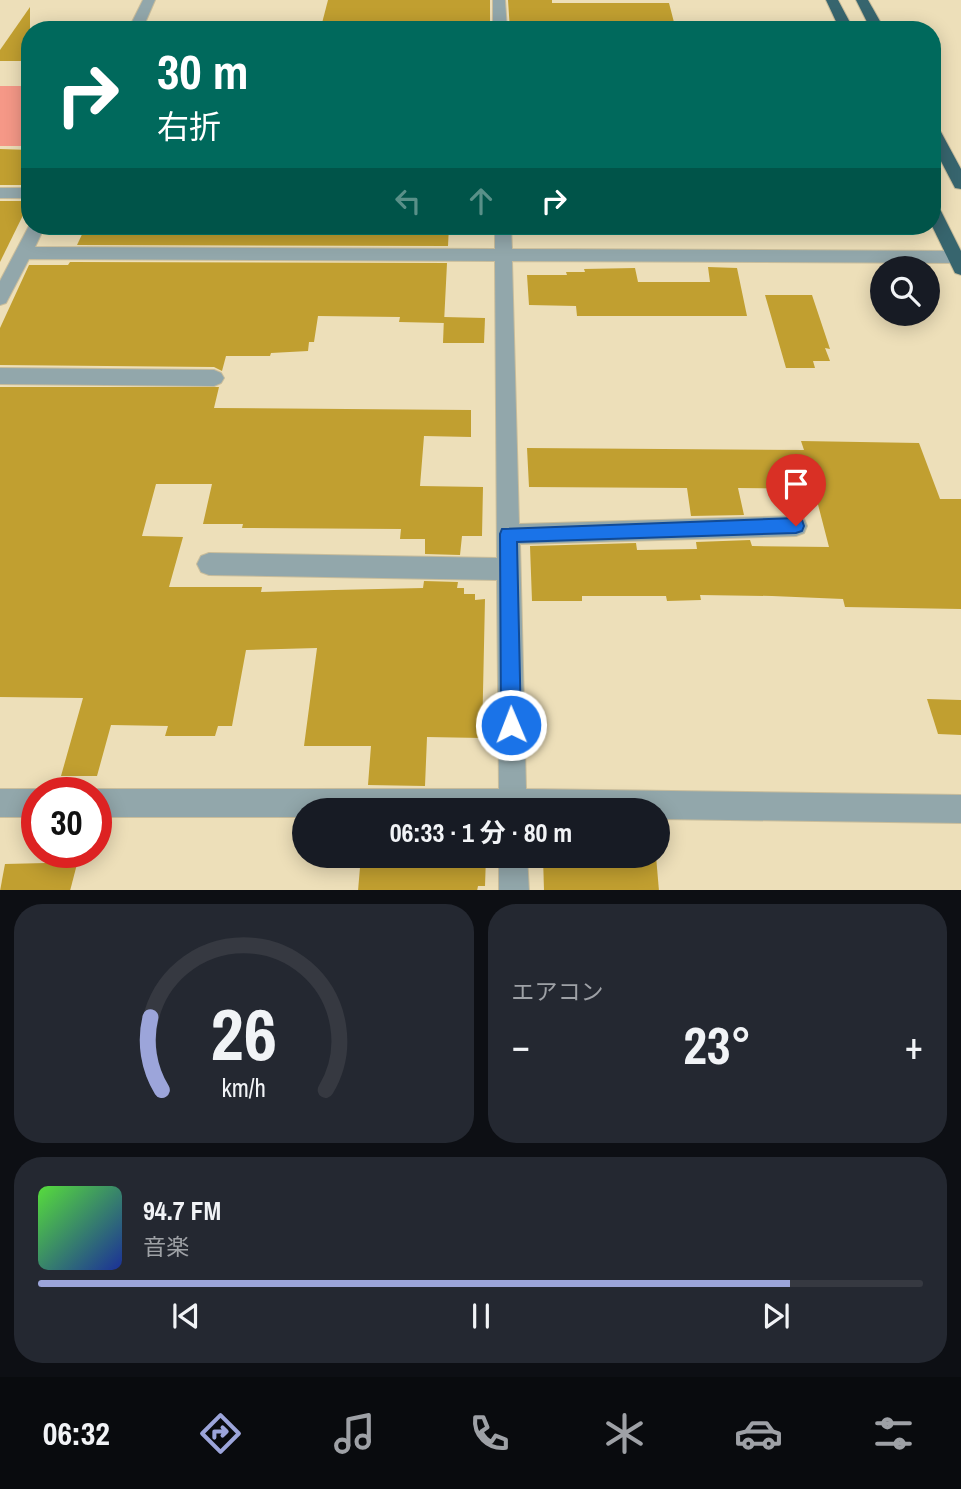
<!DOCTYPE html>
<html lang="ja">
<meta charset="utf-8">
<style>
:root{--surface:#171b24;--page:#242831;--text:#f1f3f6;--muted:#9ea1a6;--line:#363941;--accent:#9ca5da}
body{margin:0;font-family:"Archivo Narrow","Noto Sans JP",sans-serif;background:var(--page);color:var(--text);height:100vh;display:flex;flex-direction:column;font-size:26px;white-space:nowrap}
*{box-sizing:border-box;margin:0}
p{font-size:23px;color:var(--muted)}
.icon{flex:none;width:38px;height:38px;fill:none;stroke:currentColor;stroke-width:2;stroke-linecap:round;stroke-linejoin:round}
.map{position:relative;height:890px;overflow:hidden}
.sheet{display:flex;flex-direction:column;gap:14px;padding:14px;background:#0d0f14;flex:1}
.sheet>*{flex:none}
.guide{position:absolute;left:21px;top:21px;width:920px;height:214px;border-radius:28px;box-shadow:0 4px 18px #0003;background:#00695c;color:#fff;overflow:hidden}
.fabs{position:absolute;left:870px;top:256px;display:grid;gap:14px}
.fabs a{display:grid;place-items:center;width:70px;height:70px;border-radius:50%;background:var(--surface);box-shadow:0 4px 18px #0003;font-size:35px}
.speed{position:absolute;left:21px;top:777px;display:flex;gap:14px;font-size:35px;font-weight:700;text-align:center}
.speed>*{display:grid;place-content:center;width:91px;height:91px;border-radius:50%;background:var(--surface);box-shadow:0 4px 18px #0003;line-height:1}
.speed .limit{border:10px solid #d22;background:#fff;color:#111}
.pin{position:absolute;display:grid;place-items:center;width:60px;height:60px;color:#fff;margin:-72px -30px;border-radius:50% 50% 50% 0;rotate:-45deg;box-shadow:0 0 7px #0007}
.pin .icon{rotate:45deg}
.me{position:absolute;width:77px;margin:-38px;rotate:359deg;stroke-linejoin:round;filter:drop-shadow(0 0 5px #0008)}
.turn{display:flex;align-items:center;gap:24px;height:147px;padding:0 21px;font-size:32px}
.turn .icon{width:91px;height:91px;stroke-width:2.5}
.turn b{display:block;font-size:49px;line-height:60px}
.lanes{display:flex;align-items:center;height:66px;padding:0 21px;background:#0003;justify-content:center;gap:35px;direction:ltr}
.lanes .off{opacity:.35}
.big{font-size:52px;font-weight:700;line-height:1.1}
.sheet .widget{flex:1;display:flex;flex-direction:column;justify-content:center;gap:10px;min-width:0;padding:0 24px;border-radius:28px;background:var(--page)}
.sheet .dial{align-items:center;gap:0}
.dial svg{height:182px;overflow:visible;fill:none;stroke:var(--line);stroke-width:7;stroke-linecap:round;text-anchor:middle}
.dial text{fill:var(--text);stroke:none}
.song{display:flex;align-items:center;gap:21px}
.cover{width:84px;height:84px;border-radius:10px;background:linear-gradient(135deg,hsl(110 70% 55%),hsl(230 70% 35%))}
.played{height:7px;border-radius:4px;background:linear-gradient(90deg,var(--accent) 85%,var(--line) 85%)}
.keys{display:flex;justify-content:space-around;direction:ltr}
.heat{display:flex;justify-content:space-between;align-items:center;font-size:38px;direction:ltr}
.sheet .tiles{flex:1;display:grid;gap:14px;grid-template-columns:1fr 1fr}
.widget:last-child{grid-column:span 2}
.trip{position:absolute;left:292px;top:798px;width:378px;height:70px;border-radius:35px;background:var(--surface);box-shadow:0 4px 18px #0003;font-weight:700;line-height:70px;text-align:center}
.dock{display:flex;height:112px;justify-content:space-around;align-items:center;background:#090b0e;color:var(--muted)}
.dock .icon{width:49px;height:49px}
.dock .current{color:var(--accent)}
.dock b{font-size:32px;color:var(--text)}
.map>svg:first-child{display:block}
.green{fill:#f59887}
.building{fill:#c19f30}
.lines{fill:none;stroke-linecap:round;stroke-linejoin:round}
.minor-casing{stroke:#c9bd9b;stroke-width:2}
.highway-casing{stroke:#c9bd9b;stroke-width:2}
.minor{fill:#92a7ab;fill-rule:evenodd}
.highway{fill:#37656e;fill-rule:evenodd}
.route{fill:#1a73e8;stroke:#114b97;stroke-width:2}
</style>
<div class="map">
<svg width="961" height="891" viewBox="0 0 961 891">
<rect width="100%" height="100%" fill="#eddfb9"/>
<rect class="green" x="0" y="86" width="30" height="60"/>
<g class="building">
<path d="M 328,0 L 490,0 L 490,30 L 321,27 Z"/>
<path d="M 508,0 L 552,0 L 552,3 L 669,3 L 676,30 L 510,30 Z"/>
<path d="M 30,7 L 30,61 L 0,61 L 0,50 Z"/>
<path d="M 0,149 L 30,150 L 30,185 L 0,185 Z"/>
<path d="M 0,201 L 30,201 L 0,262 Z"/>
<path d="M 86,226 L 449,226 L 448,246 L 77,245 Z"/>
<path d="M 70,262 L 447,263 L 444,323 L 399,322 L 400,317 L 318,316 L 314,342 L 309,342 L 308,351 L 271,353 L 270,356 L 226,356 L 222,371 L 214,367 L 0,365 L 0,328 L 29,265 L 68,265 Z"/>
<path d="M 708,267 L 737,268 L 747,316 L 577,316 L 576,306 L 529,305 L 527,275 L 567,275 L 566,272 L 585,272 L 584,269 L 635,268 L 638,282 L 710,282 Z"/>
<path d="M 765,295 L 812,295 L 830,349 L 825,348 L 830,361 L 813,361 L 815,368 L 786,368 Z"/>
<path d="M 444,317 L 485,318 L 484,343 L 443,343 Z"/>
<path d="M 0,387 L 219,387 L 214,408 L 471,410 L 471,437 L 424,436 L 420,486 L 483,487 L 482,536 L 462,536 L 460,555 L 425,554 L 425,539 L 400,539 L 401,529 L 242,528 L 243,524 L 203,524 L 212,484 L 156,484 L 142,536 L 183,537 L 169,587 L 262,587 L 261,592 L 334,590 L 423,588 L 424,581 L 458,582 L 457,588 L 464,588 L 464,594 L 475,594 L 475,600 L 485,599 L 482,738 L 427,737 L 425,786 L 368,785 L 371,746 L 304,746 L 317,648 L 246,650 L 232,726 L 218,726 L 215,736 L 165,736 L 168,726 L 111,725 L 97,776 L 61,776 L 83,698 L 0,697 Z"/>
<path d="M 801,441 L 919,443 L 940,499 L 961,499 L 961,609 L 845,607 L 843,599 L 772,596 L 700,595 L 701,600 L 667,601 L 666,596 L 582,596 L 582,601 L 532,601 L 530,546 L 636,543 L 637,550 L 697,549 L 696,542 L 750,540 L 752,546 L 829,547 L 814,489 L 738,488 L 744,515 L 691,516 L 687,488 L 529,487 L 527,448 L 804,450 Z"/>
<path d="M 927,699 L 961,700 L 961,735 L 938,734 Z"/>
<path d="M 361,856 L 486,856 L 485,886 L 478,886 L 477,891 L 358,891 Z"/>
<path d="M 543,856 L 656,856 L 659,891 L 544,891 Z"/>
<path d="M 46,863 L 77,864 L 70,891 L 0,891 L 5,864 Z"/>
</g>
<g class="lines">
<defs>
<g id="minor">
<path d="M 143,0 L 155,0 L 142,30 L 128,30 Z"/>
<path d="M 493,0 L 505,0 L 507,30 L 493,30 Z"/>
<rect x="0" y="188" width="30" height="10"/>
<path d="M 30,224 L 45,226 L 35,247 L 495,249 L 495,226 L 511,226 L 512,249 L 961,251 L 961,263 L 512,261 L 519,524 L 796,516 L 804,519 L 807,526 L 804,533 L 796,536 L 520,544 L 526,789 L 961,795 L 961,823 L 658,819 L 658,810 L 304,810 L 304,817 L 96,817 L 96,793 L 87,793 L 96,789 L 499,789 L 497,580 L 209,575 L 201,572 L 197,564 L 201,556 L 209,553 L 497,558 L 495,261 L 29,259 L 6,303 L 0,305 L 0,281 Z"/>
<path d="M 0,368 L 214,370 L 221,373 L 224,378 L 221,383 L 214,386 L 0,384 Z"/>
<path d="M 0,789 L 37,789 L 46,793 L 37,793 L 37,817 L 0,817 Z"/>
<path d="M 499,856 L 527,856 L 529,891 L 499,891 Z"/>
</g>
<g id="highway">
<path d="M 826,0 L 838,0 L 854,30 L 840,30 Z"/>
<path d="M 856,0 L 868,0 L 885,30 L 871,30 Z"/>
<path d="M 933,127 L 941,132 L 961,169 L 961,189 L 955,188 L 933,146 Z"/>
<path d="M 933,206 L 941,211 L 961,251 L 961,275 L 955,273 L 932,226 Z"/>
</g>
</defs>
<use href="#minor" class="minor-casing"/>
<use href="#highway" class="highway-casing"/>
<use href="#minor" class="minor"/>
<use href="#highway" class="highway"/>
</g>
<path class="route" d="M 796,518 L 802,520 L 804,526 L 802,531 L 796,533 L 517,542 L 521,725 L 518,732 L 511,735 L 504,732 L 501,725 L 500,534 L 502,529 Z"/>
</svg>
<div class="fabs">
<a><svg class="icon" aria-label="search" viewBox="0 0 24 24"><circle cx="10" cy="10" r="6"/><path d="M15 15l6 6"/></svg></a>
</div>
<div class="speed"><div class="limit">30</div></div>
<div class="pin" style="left:796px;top:526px;background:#d93025"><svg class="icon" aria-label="arrive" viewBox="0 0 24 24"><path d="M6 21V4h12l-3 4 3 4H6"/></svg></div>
<svg class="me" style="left:511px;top:725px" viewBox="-20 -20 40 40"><circle r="17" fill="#1a73e8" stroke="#fff" stroke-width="3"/><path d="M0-11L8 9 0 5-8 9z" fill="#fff"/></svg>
<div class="trip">06:33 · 1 分 · 80 m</div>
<div class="guide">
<div class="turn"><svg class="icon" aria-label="right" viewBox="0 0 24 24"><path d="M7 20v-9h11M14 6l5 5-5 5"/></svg><div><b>30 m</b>右折</div></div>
<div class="lanes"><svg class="icon off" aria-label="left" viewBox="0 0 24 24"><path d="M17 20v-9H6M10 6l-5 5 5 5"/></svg><svg class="icon off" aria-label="ahead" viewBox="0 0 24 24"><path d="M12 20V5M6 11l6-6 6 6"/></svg><svg class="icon" aria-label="right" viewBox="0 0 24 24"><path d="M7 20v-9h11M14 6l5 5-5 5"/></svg></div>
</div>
</div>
<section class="sheet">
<div class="tiles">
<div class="widget dial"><svg viewBox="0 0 100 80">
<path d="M14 69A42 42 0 1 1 86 69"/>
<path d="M14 69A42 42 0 0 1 9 37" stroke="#9ca5da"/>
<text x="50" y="56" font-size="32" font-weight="700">26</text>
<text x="50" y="72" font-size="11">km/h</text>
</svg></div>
<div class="widget"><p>エアコン</p>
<div class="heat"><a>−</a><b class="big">23°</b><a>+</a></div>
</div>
<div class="widget">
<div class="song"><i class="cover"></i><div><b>94.7 FM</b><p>音楽</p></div></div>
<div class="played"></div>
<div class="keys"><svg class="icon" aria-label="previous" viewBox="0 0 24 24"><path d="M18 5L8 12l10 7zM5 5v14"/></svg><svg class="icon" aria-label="pause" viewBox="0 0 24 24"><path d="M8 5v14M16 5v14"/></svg><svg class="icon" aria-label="next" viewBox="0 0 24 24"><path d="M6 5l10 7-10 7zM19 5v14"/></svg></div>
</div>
</div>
</section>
<nav class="dock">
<b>06:32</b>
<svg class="icon current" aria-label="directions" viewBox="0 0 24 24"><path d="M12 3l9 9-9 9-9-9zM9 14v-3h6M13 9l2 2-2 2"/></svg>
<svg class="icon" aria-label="music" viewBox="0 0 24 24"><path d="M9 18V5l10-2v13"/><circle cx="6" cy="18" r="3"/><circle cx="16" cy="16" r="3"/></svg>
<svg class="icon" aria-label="phone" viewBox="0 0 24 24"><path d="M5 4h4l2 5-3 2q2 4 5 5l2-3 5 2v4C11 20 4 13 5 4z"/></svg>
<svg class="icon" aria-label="climate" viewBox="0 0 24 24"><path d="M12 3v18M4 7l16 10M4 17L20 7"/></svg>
<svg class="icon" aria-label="car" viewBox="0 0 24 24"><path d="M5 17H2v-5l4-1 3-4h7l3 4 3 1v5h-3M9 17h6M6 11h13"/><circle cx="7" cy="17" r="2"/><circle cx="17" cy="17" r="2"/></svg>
<svg class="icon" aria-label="filters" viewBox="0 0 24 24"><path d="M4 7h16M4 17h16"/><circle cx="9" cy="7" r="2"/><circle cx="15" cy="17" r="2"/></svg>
</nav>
